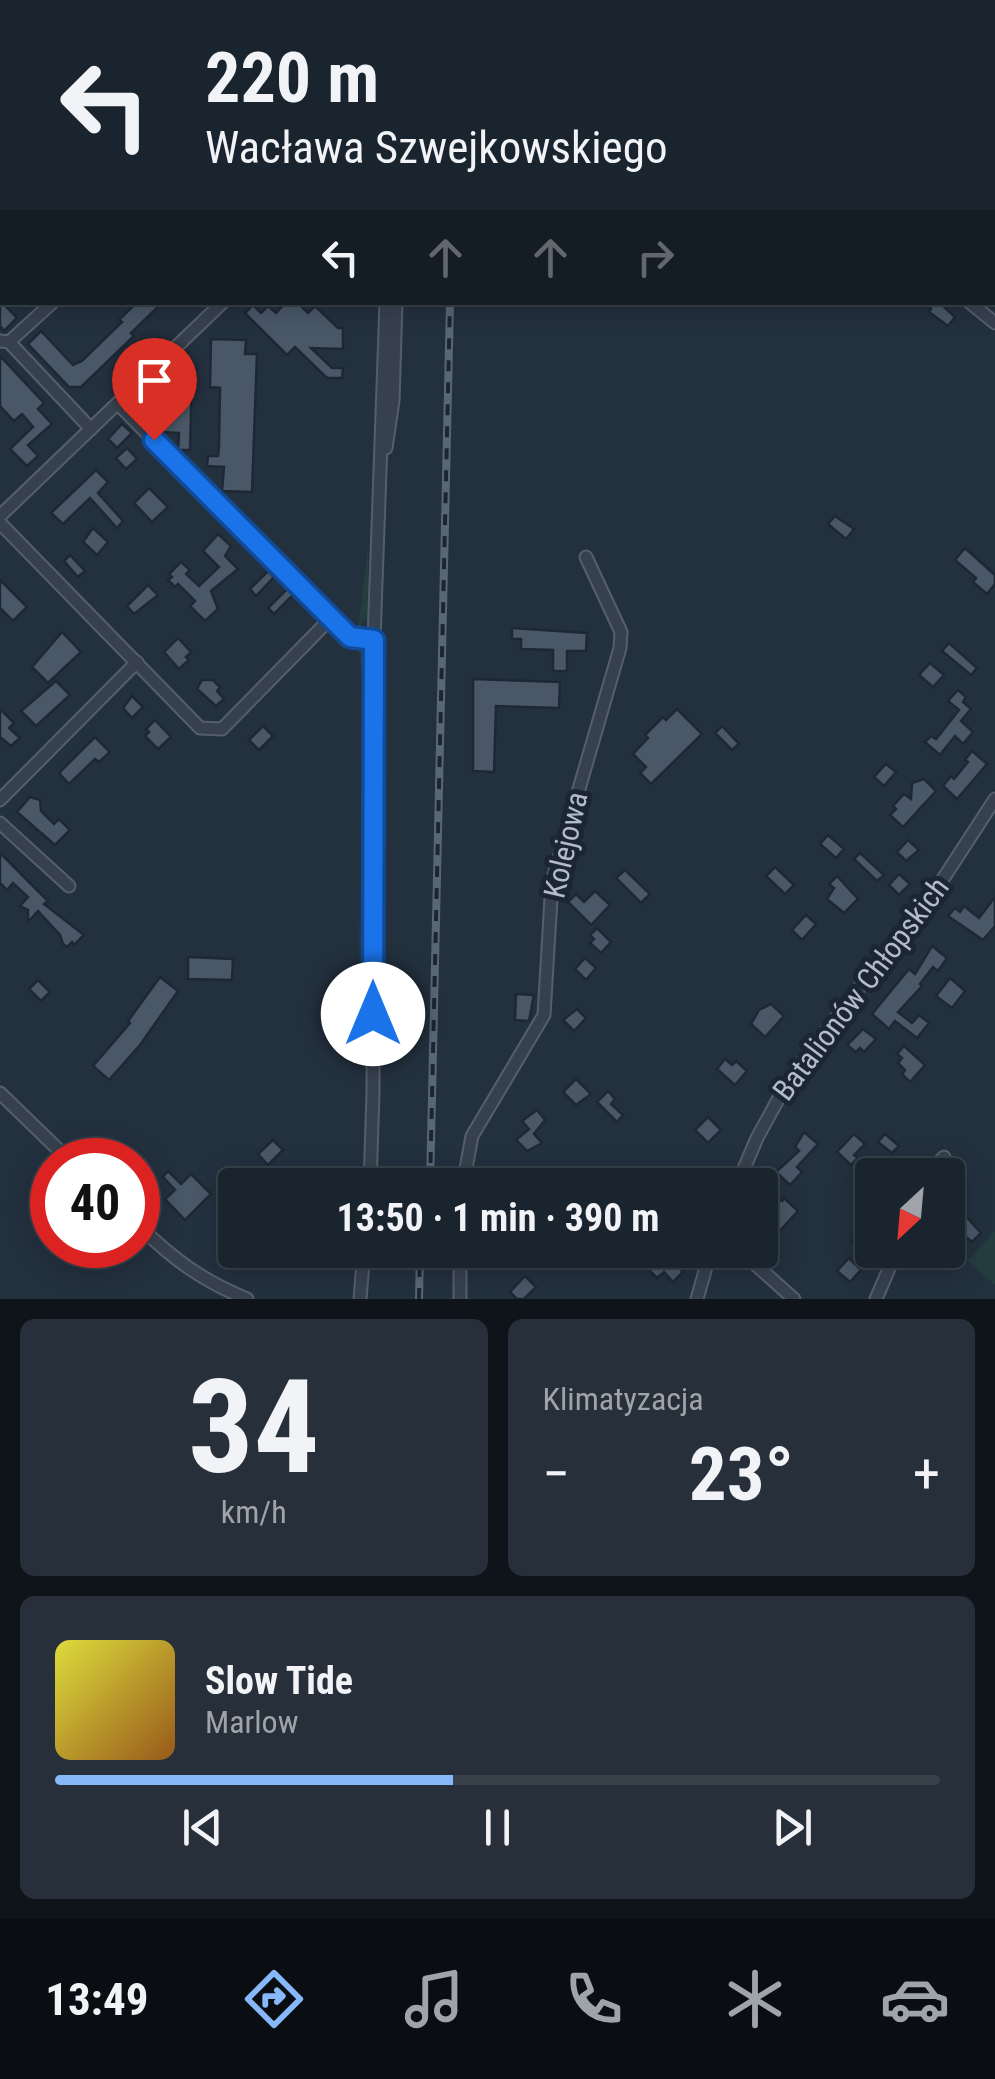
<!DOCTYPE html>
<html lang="pl">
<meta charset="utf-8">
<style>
:root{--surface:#1a242e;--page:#27303a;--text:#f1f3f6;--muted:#9fa4aa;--line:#38414a;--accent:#87b8f9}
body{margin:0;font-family:"Roboto Condensed",sans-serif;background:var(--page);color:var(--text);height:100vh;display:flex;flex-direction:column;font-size:38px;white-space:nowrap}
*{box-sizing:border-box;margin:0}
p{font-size:32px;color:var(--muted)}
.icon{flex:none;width:55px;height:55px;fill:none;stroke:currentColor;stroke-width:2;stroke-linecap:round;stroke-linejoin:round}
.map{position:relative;height:1299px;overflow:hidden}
.panel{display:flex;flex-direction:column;gap:20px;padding:20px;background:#0e1419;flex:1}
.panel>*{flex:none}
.banner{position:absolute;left:0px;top:0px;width:995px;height:305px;box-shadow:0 5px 25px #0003,0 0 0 2px var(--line);background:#1a242e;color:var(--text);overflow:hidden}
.needle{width:65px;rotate:206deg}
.buttons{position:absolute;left:855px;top:1158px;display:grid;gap:20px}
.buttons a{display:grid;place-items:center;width:110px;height:110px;border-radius:10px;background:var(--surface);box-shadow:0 5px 25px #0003,0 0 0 2px var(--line);font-size:50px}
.speed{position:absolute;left:30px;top:1138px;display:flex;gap:20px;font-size:50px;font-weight:700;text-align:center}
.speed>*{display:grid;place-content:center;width:130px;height:130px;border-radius:50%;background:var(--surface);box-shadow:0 5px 25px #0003,0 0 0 2px var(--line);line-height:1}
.speed .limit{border:15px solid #d22;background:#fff;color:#111}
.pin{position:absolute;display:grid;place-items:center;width:85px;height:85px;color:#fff;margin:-102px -42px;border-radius:50% 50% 50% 0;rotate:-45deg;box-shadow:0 0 10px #0007}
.pin .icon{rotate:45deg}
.me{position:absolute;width:110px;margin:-55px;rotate:0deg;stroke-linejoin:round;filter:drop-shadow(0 0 8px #0008)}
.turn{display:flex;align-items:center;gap:35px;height:210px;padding:0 40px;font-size:45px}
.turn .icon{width:130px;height:130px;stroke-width:2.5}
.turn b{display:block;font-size:70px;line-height:85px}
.lanes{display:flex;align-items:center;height:95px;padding:0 40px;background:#0003;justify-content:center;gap:50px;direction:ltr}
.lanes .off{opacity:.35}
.big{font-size:75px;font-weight:700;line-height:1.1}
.panel .widget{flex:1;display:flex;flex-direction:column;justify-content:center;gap:15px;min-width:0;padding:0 35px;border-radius:15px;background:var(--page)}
.panel .dial{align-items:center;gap:0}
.dial b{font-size:130px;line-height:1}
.song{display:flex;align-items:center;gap:30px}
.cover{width:120px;height:120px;border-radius:15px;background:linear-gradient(135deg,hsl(60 70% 55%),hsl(30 70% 35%))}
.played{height:10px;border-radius:5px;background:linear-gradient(90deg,var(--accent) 45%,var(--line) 45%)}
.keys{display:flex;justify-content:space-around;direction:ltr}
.heat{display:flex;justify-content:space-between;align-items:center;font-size:55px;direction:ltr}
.panel .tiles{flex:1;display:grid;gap:20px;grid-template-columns:1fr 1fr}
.widget:last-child{grid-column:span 2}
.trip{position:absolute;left:218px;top:1168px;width:560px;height:100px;border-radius:10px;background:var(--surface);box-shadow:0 5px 25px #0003,0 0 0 2px var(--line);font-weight:700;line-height:100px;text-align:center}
.dock{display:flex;height:160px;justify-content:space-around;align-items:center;background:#0a0e12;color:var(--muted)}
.dock .icon{width:70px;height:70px}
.dock .on{color:var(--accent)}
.dock b{font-size:45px;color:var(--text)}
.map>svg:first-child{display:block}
.green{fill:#253d3f}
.building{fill:#495767;stroke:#1e2835;stroke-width:2.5}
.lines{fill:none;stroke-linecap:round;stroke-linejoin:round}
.minor-casing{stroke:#555f6c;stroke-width:15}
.minor{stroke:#37414e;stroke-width:11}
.rail-casing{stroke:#596675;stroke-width:8}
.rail{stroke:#1c2633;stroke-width:4;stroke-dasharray:11;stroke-linecap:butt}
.route-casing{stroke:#114b97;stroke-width:25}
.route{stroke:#1a73e8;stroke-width:18}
.labels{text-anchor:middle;stroke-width:10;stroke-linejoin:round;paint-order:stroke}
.street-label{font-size:30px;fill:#b3bcc9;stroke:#1c2633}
</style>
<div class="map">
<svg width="995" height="1299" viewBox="0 0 995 1299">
<rect width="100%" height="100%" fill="#23303e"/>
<g class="green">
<path d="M 368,549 L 368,617 L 358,628 Z"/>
<path d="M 358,645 L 368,654 L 367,854 L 364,855 L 365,706 Z"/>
<path d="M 359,863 L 360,1061 L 358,1063 Z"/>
<path d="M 364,863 L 367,1049 L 364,1058 Z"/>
<path d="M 995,1231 L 995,1285 L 968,1261 Z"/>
</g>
<g class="building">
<path d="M 0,300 L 17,318 L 4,331 L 0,326 Z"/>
<path d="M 137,302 L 163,302 L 131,333 L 134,336 L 81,387 L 69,387 L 28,344 L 41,331 L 73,365 L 82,361 L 122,322 L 119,320 Z"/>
<path d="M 286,302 L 297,302 L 308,313 L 315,306 L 338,328 L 343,328 L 343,349 L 311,348 L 332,368 L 343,368 L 342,378 L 327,378 L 295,347 L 287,355 L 245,313 L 253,305 L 261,313 L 268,306 L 276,313 Z"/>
<path d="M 924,302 L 939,302 L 955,317 L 948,326 L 929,312 L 931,309 Z"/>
<path d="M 211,339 L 246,340 L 245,354 L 257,354 L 252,492 L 222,491 L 224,467 L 207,466 L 208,456 L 218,456 L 219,446 L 220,388 L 210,387 Z"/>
<path d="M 0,356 L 44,403 L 38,409 L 52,424 L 28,445 L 38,456 L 27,466 L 10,449 L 33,427 L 22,414 L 14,421 L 0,406 Z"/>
<path d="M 181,374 L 192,374 L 190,450 L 178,450 L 179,433 L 159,432 L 154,427 L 154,386 L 164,387 L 164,376 L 181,376 Z"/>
<path d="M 122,424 L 132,433 L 117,448 L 108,439 Z"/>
<path d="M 127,448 L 137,459 L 126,469 L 116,458 Z"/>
<path d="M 96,470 L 108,482 L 98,493 L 123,521 L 117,528 L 90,498 L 63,524 L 51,513 Z"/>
<path d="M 149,488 L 168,507 L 152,522 L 134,503 Z"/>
<path d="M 835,516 L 854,529 L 846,539 L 828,524 Z"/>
<path d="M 93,528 L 108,542 L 97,555 L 83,542 Z"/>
<path d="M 218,534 L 231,546 L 225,556 L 238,569 L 211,591 L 218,609 L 205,621 L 190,606 L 195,601 L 178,584 L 175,587 L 168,580 L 172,577 L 169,574 L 181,562 L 190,570 L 186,574 L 199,586 L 219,567 L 203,551 Z"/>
<path d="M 965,548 L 995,575 L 995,584 L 987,594 L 973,582 L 976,578 L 955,560 Z"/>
<path d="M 70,555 L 85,571 L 78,577 L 64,561 Z"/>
<path d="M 268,571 L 274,577 L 256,596 L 250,589 Z"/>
<path d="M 0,580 L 27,607 L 13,621 L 0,608 Z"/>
<path d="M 148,585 L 158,595 L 134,614 L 127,606 Z"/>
<path d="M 287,589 L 293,595 L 274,614 L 268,608 Z"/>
<path d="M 512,628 L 587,633 L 586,651 L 567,651 L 567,671 L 553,671 L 553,650 L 521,649 L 521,639 L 512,639 Z"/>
<path d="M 62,632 L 81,652 L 48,683 L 32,667 Z"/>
<path d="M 178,638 L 191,652 L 186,657 L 189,660 L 179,669 L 164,652 Z"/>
<path d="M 949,643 L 977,668 L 971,675 L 942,651 Z"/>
<path d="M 930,663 L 944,675 L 933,687 L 919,675 Z"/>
<path d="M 473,679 L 560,682 L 559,708 L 496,706 L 494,772 L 473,771 Z"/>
<path d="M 202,680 L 213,680 L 220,687 L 217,691 L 224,699 L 216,706 L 197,689 Z"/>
<path d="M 56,681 L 70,695 L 36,726 L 21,711 Z"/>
<path d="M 958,690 L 966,697 L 963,702 L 971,709 L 961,721 L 973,732 L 963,744 L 955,736 L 940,755 L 925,742 L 931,736 L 936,739 L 959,710 L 948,701 Z"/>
<path d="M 132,696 L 143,707 L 132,718 L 123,708 Z"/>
<path d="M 0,709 L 14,723 L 9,728 L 20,738 L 11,746 L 0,737 Z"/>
<path d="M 677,709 L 702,734 L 651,784 L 640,773 L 646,767 L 633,754 L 648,738 L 645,735 L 663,717 L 666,720 Z"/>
<path d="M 155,720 L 171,737 L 158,749 L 145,736 L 149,732 L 146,729 Z"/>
<path d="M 263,726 L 273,736 L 259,750 L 249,740 Z"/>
<path d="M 722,726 L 739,744 L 732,750 L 715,733 Z"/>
<path d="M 95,737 L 110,752 L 99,762 L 95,759 L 69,784 L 59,773 Z"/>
<path d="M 972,751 L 987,764 L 957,799 L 943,786 L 951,776 L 954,779 L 968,762 L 965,760 Z"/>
<path d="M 886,764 L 896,772 L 884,786 L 874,777 Z"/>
<path d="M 924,779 L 936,791 L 903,827 L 890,815 L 896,809 L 893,806 L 904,794 L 911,799 L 912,783 Z"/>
<path d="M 30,797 L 40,800 L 41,811 L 54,824 L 59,819 L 70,830 L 55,845 L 17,812 Z"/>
<path d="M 828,835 L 844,849 L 836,858 L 820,844 Z"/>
<path d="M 908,840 L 919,850 L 906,861 L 897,852 Z"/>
<path d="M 0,853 L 48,901 L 44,904 L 84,935 L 74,945 L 72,942 L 67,947 L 63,944 L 60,935 L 38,911 L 28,922 L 28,910 L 20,906 L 28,897 L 13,883 L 7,890 L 0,883 Z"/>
<path d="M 860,853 L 884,875 L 877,881 L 854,859 Z"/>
<path d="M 775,867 L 794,885 L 785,894 L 766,876 Z"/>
<path d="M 625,870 L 650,894 L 641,903 L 616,878 Z"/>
<path d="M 899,874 L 910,884 L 899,895 L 889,885 Z"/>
<path d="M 837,876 L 858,899 L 844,913 L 827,899 L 834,888 L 829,884 Z"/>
<path d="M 595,891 L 610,905 L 591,925 L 568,902 L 576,894 L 584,902 Z"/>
<path d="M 995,897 L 995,926 L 983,940 L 948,916 L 955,908 L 960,912 L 964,906 L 979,918 Z"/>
<path d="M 806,915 L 816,924 L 802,940 L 792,930 Z"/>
<path d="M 597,928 L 611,942 L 601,953 L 590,943 L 594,939 L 590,935 Z"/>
<path d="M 932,946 L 947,958 L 938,971 L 933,967 L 920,984 L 922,986 L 898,1012 L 912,1023 L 919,1015 L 929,1023 L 917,1038 L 895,1021 L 889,1029 L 872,1014 L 909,969 L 915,974 Z"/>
<path d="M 188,957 L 233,959 L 232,980 L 188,979 Z"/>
<path d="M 585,958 L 596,968 L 586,980 L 575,969 Z"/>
<path d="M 160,977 L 178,991 L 140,1045 L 109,1080 L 93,1066 L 130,1023 L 128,1021 Z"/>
<path d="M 950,978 L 965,991 L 952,1008 L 936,996 Z"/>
<path d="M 38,980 L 50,992 L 41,1001 L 29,989 Z"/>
<path d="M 516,994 L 534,995 L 529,1021 L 515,1020 Z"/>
<path d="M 771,1004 L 784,1016 L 765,1037 L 751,1024 L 759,1010 Z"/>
<path d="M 577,1009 L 586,1018 L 574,1031 L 563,1020 Z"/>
<path d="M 863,1029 L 876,1039 L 864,1052 L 860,1048 L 856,1052 L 847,1045 Z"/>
<path d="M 904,1046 L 925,1065 L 910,1082 L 902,1074 L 905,1070 L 898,1063 L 902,1058 L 897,1054 Z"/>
<path d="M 725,1059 L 732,1065 L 736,1061 L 747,1071 L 735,1085 L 717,1069 Z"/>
<path d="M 576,1079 L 591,1094 L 576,1105 L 563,1092 Z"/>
<path d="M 608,1091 L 615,1099 L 611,1104 L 623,1115 L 617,1122 L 597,1102 Z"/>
<path d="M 537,1110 L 545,1120 L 534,1134 L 542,1143 L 527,1151 L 516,1140 L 529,1129 L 522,1121 Z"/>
<path d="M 708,1117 L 721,1130 L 708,1143 L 695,1130 Z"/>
<path d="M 804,1132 L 818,1144 L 797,1167 L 802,1172 L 790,1185 L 776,1172 L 799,1151 L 795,1147 Z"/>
<path d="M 854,1134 L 865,1144 L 854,1155 L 858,1158 L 851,1165 L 837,1152 Z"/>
<path d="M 885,1134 L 899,1146 L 892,1153 L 878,1142 Z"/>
<path d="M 273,1140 L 283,1150 L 268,1165 L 258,1154 Z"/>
<path d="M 168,1171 L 181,1184 L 191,1174 L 211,1194 L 185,1220 L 165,1199 L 175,1190 L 163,1177 Z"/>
<path d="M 772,1197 L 782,1201 L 784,1198 L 798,1211 L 776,1235 L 777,1243 L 766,1250 L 760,1244 L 760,1229 L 773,1213 L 764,1205 Z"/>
<path d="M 948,1204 L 958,1219 L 964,1214 L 981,1233 L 972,1242 L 948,1222 Z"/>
<path d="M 860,1225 L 872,1240 L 859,1249 L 852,1242 L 855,1238 L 852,1235 Z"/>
<path d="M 643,1250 L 655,1250 L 661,1256 L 664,1253 L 683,1272 L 673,1282 L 664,1272 L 657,1278 L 645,1266 L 652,1260 Z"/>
<path d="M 849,1258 L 861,1270 L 850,1282 L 837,1271 Z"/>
<path d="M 525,1276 L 536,1287 L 524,1299 L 517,1299 L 510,1292 Z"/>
</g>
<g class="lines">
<defs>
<g id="minor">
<path d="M 67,0 L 69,2"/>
<path d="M 957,0 L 960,2"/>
<path d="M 393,2 L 393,0"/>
<path d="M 403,2 L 403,0"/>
<path d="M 992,24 L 995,25"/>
<path d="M 0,60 L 2,63"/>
<path d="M 992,60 L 995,61"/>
<path d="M 0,127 L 2,124"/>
<path d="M 992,159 L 995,156"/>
<path d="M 969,302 L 995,323"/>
<path d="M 0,341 L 9,342 L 91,429"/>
<path d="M 9,342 L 53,302"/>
<path d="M 386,448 L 393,401 L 396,302"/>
<path d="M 0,516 L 223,302"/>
<path d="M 0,523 L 200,728 L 222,729 L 330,619 L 118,404"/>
<path d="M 330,619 L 350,637 L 374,640"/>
<path d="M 0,800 L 137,662"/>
<path d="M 0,823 L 69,886"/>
<path d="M 0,1093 L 69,1160"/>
<path d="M 927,1175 L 944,1157"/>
<path d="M 370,1185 L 373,1093 L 374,640 L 386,302"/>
<path d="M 463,1185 L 472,1136 L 544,1015 L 552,882 L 620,648 L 621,632 L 586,557"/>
<path d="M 737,1185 L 757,1138 L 791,1076 L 943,879 L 995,799"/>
<path d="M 138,1225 C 173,1259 201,1280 247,1299"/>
<path d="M 460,1250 L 460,1299"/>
<path d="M 739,1250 L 794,1299"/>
<path d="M 360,1299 L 364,1250"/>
<path d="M 697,1299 L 711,1250"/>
<path d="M 876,1299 L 897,1250"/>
</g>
</defs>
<use href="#minor" class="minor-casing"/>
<use href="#minor" class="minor"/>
<defs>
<g id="rail">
<path d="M 450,2 L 450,0"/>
<path d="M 430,1185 L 450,302"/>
<path d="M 419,1299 L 420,1250"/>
</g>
</defs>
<use href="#rail" class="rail-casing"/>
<use href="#rail" class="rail"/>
</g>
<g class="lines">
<defs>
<path id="route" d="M 154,440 L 350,637 L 374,640 L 373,1014"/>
</defs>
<use href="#route" class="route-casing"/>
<use href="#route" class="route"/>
</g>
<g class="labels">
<g class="street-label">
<text transform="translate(566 845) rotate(-77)" y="10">Kolejowa</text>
<text transform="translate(861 989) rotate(-53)" y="10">Batalionów Chłopskich</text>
</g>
</g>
</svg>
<div class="buttons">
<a><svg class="needle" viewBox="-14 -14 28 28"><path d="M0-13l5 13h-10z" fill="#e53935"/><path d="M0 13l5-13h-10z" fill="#9fa4aa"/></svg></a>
</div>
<div class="speed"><div class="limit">40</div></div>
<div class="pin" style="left:154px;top:440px;background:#d93025"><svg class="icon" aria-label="arrive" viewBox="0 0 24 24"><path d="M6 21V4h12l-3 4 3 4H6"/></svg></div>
<svg class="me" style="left:373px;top:1014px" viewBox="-20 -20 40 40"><circle r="19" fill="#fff"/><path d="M0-13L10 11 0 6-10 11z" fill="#1a73e8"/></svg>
<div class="trip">13:50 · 1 min · 390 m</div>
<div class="banner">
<div class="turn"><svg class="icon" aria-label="left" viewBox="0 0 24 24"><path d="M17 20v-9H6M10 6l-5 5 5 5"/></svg><div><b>220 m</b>Wacława Szwejkowskiego</div></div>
<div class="lanes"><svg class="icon" aria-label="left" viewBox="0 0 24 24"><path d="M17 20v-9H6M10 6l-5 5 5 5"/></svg><svg class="icon off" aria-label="ahead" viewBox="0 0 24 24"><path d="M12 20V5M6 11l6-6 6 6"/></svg><svg class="icon off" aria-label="ahead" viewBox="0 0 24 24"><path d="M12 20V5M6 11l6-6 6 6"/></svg><svg class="icon off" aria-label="right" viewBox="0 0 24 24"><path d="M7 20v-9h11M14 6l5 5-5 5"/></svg></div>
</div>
</div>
<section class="panel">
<div class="tiles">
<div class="widget dial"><b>34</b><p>km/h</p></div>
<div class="widget"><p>Klimatyzacja</p>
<div class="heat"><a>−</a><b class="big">23°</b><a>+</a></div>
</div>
<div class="widget">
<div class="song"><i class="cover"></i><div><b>Slow Tide</b><p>Marlow</p></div></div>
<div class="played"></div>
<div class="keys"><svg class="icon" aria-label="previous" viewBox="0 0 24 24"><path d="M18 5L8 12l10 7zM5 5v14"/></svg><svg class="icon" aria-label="pause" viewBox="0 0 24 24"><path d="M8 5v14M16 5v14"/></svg><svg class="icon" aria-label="next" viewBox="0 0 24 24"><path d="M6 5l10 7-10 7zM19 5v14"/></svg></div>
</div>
</div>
</section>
<nav class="dock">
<b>13:49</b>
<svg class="icon on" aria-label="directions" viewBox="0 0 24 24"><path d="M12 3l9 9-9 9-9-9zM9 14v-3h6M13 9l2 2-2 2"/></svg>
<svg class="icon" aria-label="music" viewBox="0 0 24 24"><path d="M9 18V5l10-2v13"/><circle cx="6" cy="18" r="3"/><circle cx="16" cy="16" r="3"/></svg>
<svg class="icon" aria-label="phone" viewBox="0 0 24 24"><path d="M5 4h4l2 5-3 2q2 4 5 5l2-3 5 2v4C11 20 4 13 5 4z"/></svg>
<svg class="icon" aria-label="climate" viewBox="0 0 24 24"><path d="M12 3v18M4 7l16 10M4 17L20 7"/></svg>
<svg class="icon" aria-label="car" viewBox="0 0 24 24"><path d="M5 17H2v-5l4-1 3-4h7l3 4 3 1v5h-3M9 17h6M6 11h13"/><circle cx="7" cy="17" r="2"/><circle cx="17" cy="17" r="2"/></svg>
</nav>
